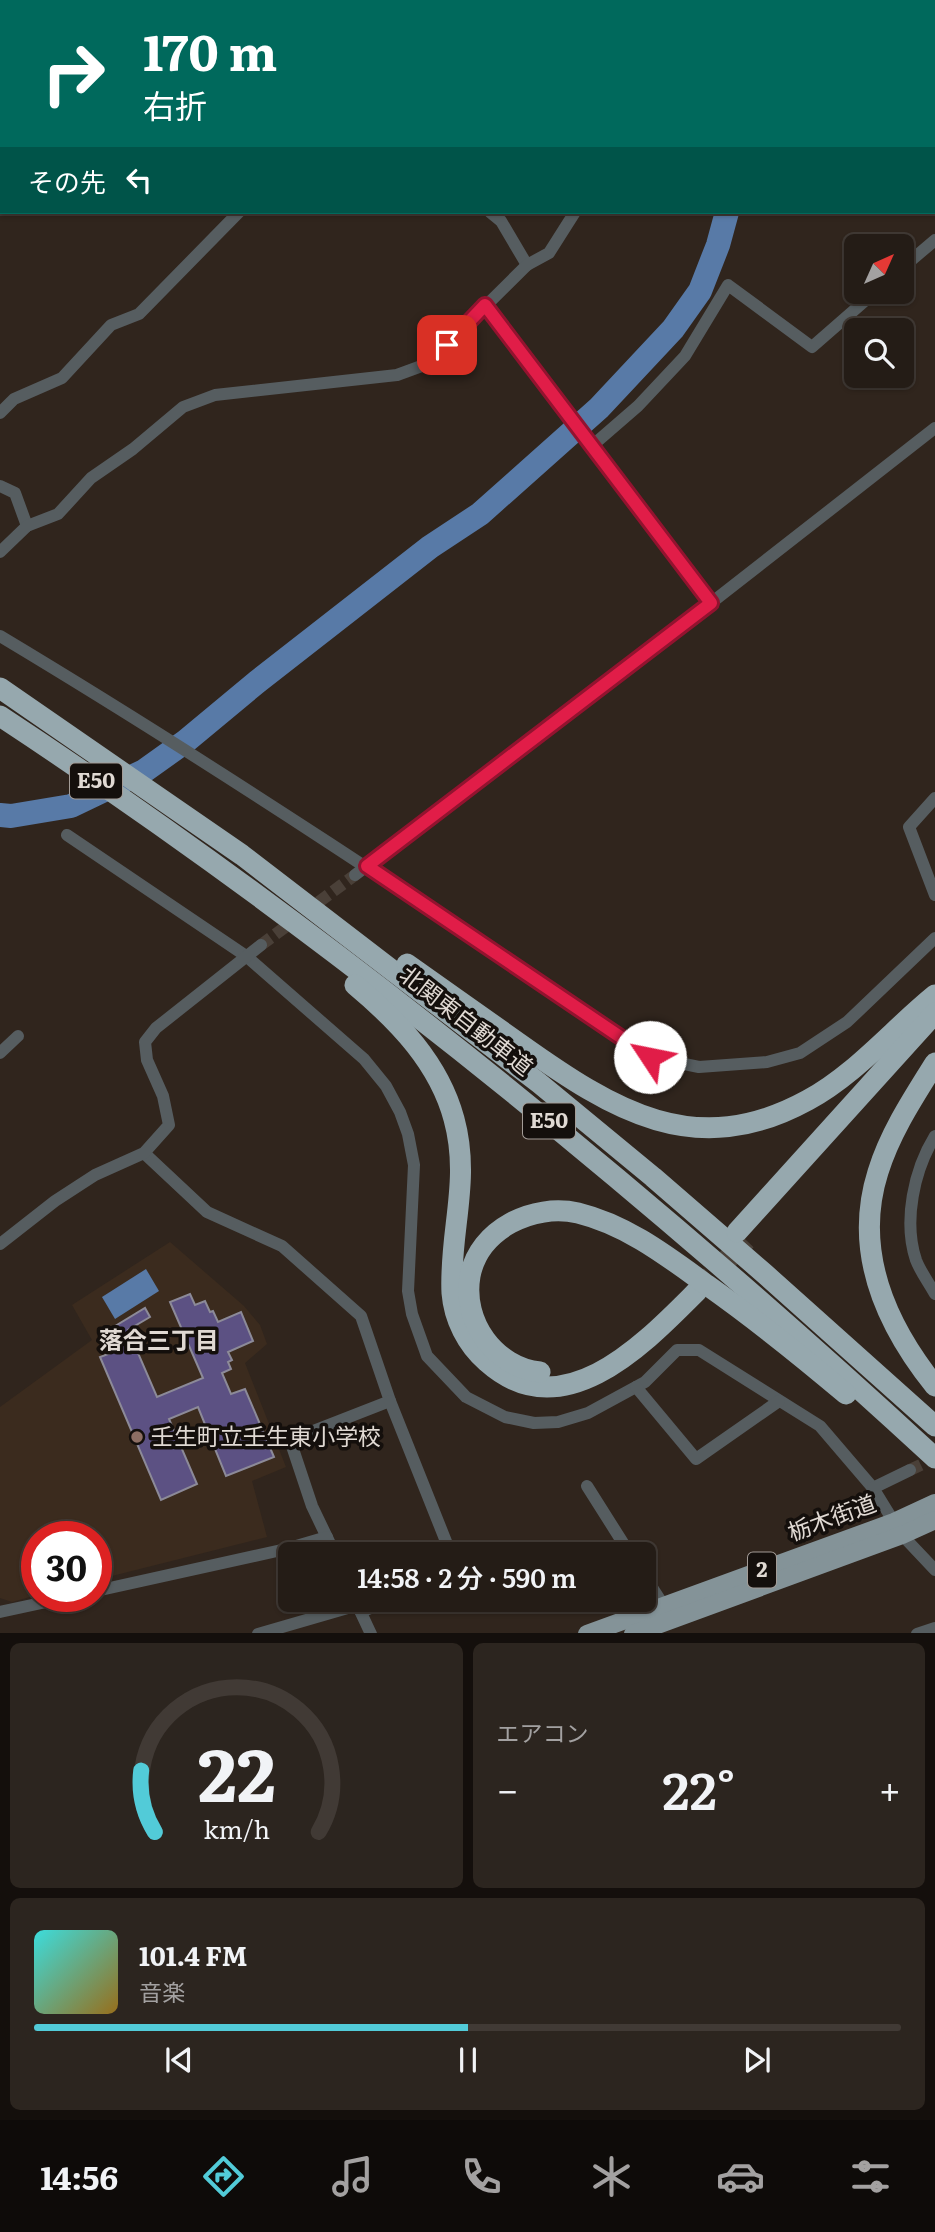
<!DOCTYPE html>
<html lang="ja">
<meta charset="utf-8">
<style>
:root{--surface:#241c16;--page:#2c251f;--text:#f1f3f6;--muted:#a3a1a1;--line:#413a35;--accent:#52cbd8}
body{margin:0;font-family:Literata,"Noto Sans JP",serif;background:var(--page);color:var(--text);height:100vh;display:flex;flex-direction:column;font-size:26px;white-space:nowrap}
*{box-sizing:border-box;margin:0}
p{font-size:23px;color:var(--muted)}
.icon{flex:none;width:38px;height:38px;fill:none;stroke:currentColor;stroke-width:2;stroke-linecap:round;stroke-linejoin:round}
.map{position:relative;height:1633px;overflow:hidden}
.sheet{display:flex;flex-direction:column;gap:10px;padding:10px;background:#140f0c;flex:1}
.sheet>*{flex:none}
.top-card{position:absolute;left:0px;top:0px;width:936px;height:214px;box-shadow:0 2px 5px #0004,0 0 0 2px var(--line);background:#00695c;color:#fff;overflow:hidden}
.needle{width:46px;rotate:45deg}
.buttons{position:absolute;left:844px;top:234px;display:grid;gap:14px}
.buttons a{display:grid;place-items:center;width:70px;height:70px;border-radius:10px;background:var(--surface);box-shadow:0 2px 5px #0004,0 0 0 2px var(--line);font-size:35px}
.speed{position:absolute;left:21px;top:1521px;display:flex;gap:14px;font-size:35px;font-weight:700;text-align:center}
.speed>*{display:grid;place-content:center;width:91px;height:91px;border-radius:50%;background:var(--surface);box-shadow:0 2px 5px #0004,0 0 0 2px var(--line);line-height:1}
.speed .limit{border:10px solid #d22;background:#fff;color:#111}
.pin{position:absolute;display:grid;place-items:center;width:60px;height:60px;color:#fff;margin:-30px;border-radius:14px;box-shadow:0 4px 10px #0006}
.me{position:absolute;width:77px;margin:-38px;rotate:304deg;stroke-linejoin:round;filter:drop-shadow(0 0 5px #0008)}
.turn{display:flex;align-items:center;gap:24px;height:147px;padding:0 28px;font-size:32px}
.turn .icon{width:91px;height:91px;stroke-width:2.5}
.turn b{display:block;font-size:49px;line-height:60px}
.then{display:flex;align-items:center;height:66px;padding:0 28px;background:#0003;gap:14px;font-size:26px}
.big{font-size:52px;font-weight:600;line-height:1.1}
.sheet .card{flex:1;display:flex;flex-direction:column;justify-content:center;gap:10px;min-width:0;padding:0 24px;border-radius:10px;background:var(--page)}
.sheet .dial{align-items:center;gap:0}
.dial svg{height:182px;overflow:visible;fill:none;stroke:var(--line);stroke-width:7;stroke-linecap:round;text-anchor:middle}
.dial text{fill:var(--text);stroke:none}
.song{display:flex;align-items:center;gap:21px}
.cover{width:84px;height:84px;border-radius:10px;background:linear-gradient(135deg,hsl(180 70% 55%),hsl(40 70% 35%))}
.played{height:7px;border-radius:4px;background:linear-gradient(90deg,var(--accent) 50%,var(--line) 50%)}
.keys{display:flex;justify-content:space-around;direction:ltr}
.heat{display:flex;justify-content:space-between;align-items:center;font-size:38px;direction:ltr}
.sheet .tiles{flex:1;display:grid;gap:10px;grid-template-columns:1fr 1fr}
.card:last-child{grid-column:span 2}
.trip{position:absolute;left:278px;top:1542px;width:378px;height:70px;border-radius:10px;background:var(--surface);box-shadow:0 2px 5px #0004,0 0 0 2px var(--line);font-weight:600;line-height:70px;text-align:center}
.dock{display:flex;height:112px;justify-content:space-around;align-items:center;background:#0e0b09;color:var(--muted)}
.dock .icon{width:49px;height:49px}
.dock .active{color:var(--accent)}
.dock b{font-size:32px;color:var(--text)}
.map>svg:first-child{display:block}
.built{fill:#3b2b1e}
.water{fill:#587aa7}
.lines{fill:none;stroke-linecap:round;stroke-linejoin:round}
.river{stroke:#587aa7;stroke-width:24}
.building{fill:#5c5183;stroke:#8c8a98;stroke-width:2}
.street-tunnel{stroke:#4a4038;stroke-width:12;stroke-dasharray:12 6;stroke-linecap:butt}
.highway-tunnel{stroke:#4a4038;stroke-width:21;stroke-dasharray:21 10;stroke-linecap:butt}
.street{stroke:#565d60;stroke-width:12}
.primary{stroke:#849398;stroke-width:18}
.highway{stroke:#96a8ae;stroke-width:21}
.route-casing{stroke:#92132f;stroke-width:18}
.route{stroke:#e11d48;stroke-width:12}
.education-dot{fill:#8d6e63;stroke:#140f0c;stroke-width:2.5}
.labels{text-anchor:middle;stroke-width:7;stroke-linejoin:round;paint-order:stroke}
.shield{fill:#140f0c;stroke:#a39c97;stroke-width:2}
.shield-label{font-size:21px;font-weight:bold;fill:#e0d9d3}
.street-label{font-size:23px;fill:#e0d9d3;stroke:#140f0c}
.poi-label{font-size:23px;fill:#e0d9d3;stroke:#140f0c;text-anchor:start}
.neighbourhood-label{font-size:24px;font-weight:bold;fill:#e0d9d3;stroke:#140f0c}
</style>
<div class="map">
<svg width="935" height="1634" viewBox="0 0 935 1634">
<rect width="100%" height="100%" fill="#30251d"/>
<path class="built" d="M 170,1242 L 244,1306 L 260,1325 L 267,1344 L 245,1363 L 286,1467 L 252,1481 L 267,1537 L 96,1580 L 96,1536 L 37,1536 L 37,1595 L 12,1602 L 0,1598 L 0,1407 L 92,1340 L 72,1305 Z"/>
<path class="water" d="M 146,1269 L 159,1291 L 115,1319 L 102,1297 Z"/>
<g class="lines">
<g class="river">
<path d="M 781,2 L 782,0"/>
<path d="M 0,815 L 11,816 L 71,806 L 144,771 L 186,741 L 257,682 L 430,547 L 480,514 L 599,408 L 673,329 L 700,291 L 718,245 L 727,212"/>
</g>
</g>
<path class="building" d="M 190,1294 L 195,1305 L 205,1301 L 210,1312 L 213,1311 L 218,1322 L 241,1312 L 253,1341 L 228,1352 L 232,1360 L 228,1362 L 231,1369 L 222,1373 L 231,1394 L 245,1389 L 274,1457 L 226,1476 L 198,1407 L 169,1419 L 197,1484 L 161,1500 L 100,1357 L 119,1350 L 107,1331 L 145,1308 L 150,1317 L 128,1330 L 157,1397 L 203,1378 L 170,1302 Z"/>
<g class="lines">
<g class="street-tunnel">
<path d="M 261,945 L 355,875"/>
<path d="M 910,1470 L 935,1458"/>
</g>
<path class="highway-tunnel" d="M 697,1291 L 746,1240"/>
<g class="street">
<path d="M 239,0 L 241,2"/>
<path d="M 84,2 L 84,0"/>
<path d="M 438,2 L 440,0"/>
<path d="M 616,2 L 616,0"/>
<path d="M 0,128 L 2,127"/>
<path d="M 490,212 L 501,221 L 527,265"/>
<path d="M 901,269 L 935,240"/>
<path d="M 486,305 L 711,603"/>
<path d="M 0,413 L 14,399 L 62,378 L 111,325 L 139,314 L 239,212"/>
<path d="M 593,445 L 638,406 L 685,356 L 728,285 L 812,347 L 875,292"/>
<path d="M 0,486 L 15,493 L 27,526"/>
<path d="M 0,552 L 27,526 L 58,514 L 91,478 L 133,449 L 183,407 L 215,395 L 397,375 L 427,364 L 527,265 L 549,253 L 575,212"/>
<path d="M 0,636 C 222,769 436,913 650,1057 L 699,1067 L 767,1062 L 800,1053 L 847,1022 L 935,938"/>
<path d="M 935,798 L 909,827 L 935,895"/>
<path d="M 67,835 L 246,956 L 364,1059 L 386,1086 L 400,1112 L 408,1134 L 414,1165 L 408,1291 L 412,1314 L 427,1356 L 466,1397 L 505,1417 L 534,1423 L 558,1422 L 588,1413 L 645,1382 L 677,1350 L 699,1350 L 820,1426 L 873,1488 L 902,1535 L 935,1570"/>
<path d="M 355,875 L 711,603 L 935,428"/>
<path d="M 0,1053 L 18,1036"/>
<path d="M 935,1136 C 914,1170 903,1221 916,1260 C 920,1271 929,1283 935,1294"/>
<path d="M 144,1153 L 207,1212 L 282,1246 L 361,1316 L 390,1401 L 290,1440 L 312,1506 L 335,1554"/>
<path d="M 0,1244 L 55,1201 L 95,1175 L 144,1153 L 169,1125 L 163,1096 L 147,1060 L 145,1042 L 156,1028 L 261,945"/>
<path d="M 636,1387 L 696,1459 L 779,1401"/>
<path d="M 390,1401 L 451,1554"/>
<path d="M 587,1486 L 630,1554"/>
<path d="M 873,1488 L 910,1470"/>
<path d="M 644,1575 L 664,1606"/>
<path d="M 96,1591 L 286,1549 L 327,1537"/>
<path d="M 355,1600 L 371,1634"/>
<path d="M 0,1612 L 74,1596"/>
<path d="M 361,1612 L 390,1600"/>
<path d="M 258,1634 L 358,1605"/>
<path d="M 917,1634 L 935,1628"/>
</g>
<g class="primary">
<path d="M 587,1634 L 894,1522 L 935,1503"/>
<path d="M 633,1634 L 902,1535 L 935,1520"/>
</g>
<g class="highway">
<path d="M 0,688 L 242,855 L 539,1083 L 653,1177 L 765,1274 L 935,1426"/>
<path d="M 0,716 C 333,935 642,1188 935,1458"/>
<path d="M 407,964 C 445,991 482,1017 520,1044 C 613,1110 695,1162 808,1100 C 856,1074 893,1029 935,995"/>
<path d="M 355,985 C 398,1021 439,1063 454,1119 C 471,1181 449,1232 452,1293 C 454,1319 467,1345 487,1362 C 563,1430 645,1343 697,1291"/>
<path d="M 935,1063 C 913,1098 890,1133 878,1172 C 853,1251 886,1325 935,1386"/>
<path d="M 737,1232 L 935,1013"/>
<path d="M 540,1372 C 495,1367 462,1322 470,1276 C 479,1229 533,1203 578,1213 C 627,1225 667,1256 707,1285 C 755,1319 801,1356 846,1394"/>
</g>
</g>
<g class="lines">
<defs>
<path id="route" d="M 447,345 L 485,305 L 711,603 L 367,866 L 650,1057"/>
</defs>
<use href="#route" class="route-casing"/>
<use href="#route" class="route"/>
</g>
<circle class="education-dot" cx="137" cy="1437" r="7"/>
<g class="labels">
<g class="shield">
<rect x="70" y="763.5" width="52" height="35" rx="5"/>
<rect x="523" y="1103.5" width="52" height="35" rx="5"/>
<rect x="748" y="1552.5" width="28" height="35" rx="5"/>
</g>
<g class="shield-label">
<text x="96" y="788">E50</text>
<text x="549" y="1128">E50</text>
<text x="762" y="1577">2</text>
</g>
<g class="street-label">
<text transform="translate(466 1021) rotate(38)" y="8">北関東自動車道</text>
<text transform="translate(832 1518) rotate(-20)" y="8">栃木街道</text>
</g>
<g class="poi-label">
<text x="151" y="1445">壬生町立壬生東小学校</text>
</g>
<g class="neighbourhood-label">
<text x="159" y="1349">落合三丁目</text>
</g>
</g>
</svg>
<div class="buttons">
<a><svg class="needle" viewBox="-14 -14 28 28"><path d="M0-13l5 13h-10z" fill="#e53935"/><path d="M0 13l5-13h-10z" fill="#a3a1a1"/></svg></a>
<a><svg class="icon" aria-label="search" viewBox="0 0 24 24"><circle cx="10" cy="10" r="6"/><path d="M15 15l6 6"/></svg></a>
</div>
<div class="speed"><div class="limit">30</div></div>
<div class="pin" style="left:447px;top:345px;background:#d93025"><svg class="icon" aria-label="arrive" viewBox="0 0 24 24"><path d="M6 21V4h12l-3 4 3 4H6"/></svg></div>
<svg class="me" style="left:650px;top:1057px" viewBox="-20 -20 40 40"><circle r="19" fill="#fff"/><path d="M0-13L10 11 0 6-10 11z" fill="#e11d48"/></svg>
<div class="trip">14:58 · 2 分 · 590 m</div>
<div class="top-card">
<div class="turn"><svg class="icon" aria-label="right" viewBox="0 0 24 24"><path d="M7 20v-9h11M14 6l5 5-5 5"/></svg><div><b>170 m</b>右折</div></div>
<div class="then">その先<svg class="icon" aria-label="left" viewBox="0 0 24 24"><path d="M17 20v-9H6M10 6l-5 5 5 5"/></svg></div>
</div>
</div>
<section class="sheet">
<div class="tiles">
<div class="card dial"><svg viewBox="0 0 100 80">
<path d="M14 69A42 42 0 1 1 86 69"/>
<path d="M14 69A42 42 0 0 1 8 42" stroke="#52cbd8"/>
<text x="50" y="56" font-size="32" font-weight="700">22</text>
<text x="50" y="72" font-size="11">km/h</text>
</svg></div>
<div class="card"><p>エアコン</p>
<div class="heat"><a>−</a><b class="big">22°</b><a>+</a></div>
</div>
<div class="card">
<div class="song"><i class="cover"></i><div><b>101.4 FM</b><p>音楽</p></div></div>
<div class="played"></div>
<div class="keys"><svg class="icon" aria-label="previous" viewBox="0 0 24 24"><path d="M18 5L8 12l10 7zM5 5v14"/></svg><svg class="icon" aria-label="pause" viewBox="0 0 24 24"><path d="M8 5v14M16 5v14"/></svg><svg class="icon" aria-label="next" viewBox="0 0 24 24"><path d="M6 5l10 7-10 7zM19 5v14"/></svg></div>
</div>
</div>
</section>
<nav class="dock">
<b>14:56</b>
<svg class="icon active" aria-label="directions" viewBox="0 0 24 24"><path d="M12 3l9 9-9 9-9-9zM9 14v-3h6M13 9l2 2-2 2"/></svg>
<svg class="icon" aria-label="music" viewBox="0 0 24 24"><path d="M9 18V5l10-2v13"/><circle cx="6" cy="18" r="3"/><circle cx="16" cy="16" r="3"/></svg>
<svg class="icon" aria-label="phone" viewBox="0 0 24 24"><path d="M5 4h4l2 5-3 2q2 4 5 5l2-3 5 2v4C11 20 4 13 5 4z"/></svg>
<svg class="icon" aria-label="climate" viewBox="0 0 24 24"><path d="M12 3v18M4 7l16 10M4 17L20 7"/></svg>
<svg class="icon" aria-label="car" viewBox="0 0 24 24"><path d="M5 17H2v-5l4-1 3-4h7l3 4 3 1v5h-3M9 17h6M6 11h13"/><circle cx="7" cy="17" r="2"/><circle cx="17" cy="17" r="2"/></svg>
<svg class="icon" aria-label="filters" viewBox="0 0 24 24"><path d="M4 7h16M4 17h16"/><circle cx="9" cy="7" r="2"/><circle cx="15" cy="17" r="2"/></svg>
</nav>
